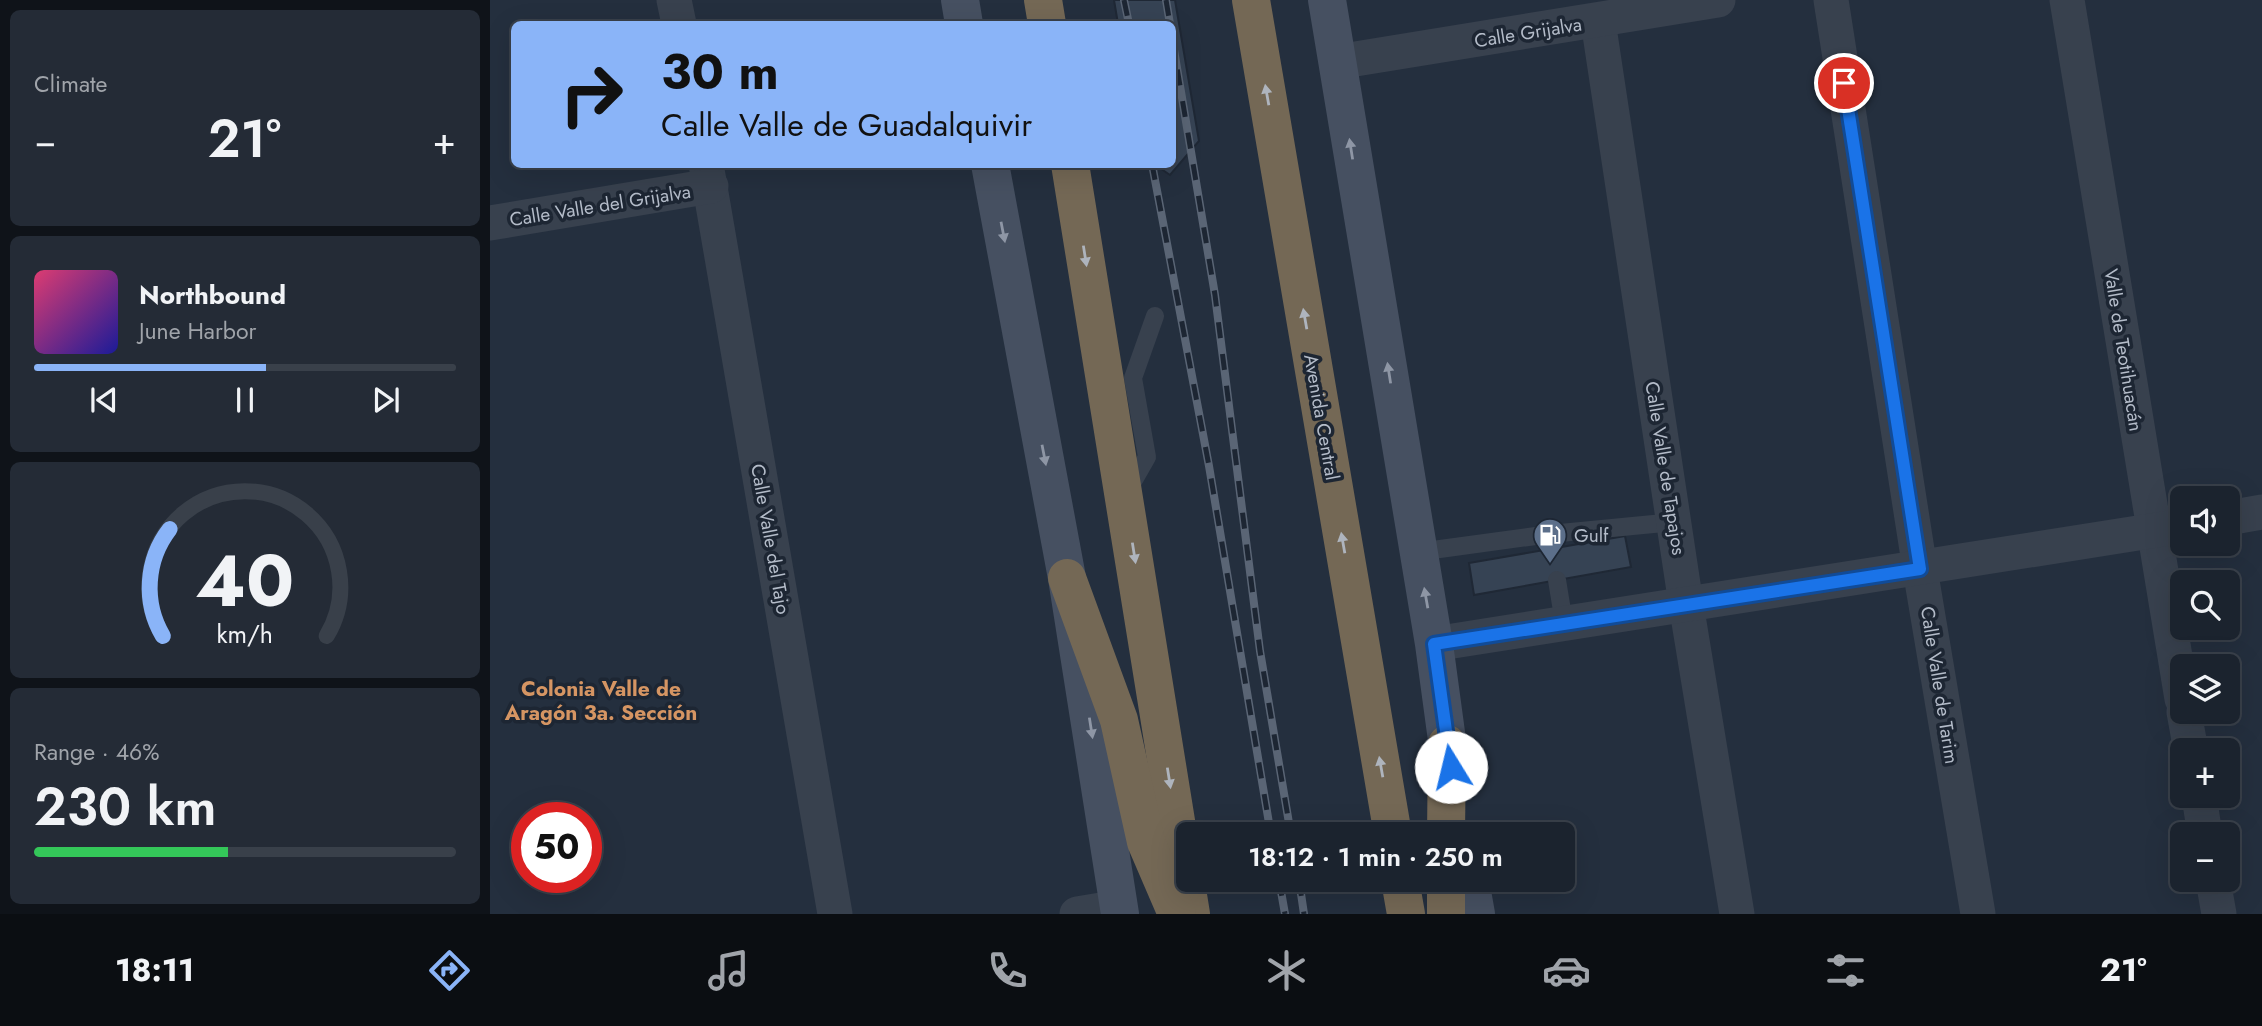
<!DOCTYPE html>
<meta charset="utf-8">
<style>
:root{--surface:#1b232e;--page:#242b36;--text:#f1f3f6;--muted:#a0a4aa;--line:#39404a;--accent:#8ab4f8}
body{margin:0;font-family:Jost,sans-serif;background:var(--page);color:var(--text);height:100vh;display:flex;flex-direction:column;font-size:26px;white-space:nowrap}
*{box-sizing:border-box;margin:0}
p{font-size:23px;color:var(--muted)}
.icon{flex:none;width:38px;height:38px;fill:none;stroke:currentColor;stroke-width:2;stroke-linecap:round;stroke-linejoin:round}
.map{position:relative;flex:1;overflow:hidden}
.details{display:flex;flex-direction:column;gap:10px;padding:10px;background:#0f1319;width:490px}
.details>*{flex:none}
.guide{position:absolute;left:21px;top:21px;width:665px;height:147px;border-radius:10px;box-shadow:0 7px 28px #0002,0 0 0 2px var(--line);background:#8ab4f8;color:#111;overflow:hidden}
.buttons{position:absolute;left:1680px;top:486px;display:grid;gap:14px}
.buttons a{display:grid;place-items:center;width:70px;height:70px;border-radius:10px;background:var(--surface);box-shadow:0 7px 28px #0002,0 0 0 2px var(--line);font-size:35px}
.speed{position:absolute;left:21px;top:802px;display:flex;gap:14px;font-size:35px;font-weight:700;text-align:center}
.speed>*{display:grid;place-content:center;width:91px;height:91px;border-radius:50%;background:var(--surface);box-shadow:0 7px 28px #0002,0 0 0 2px var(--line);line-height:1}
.speed .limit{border:10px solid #d22;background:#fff;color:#111}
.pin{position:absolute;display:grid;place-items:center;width:60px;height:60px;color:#fff;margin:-30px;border:4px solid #fff;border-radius:50%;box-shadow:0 2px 7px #0007}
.me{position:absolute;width:77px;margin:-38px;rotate:351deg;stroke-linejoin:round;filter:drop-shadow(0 0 5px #0008)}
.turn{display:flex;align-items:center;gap:24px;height:147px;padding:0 35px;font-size:32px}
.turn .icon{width:91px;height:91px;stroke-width:2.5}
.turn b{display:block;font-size:49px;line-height:60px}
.big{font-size:52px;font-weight:600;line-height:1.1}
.details .card{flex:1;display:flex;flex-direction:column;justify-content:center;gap:10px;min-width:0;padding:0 24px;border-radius:10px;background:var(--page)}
.details .dial{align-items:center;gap:0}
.dial svg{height:182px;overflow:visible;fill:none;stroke:var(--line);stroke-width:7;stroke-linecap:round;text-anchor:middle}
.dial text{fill:var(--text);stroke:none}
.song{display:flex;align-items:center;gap:21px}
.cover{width:84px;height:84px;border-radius:10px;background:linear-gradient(135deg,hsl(340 70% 55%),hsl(240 70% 35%))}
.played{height:7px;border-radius:4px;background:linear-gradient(90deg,var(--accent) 55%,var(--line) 55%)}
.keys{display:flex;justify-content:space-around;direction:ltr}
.heat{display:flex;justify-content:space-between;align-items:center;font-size:38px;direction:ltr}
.charge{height:10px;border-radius:5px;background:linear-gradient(90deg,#34c759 46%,var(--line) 0)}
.trip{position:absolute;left:686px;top:822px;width:399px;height:70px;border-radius:10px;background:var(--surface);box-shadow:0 7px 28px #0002,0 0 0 2px var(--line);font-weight:600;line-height:70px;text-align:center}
.tabs{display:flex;height:112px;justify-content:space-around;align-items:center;background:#0b0e12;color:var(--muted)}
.tabs .icon{width:49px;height:49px}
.tabs .on{color:var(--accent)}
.tabs b{font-size:32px;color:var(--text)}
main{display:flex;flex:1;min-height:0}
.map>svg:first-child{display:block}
.building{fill:#364354;stroke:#1f2835;stroke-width:2}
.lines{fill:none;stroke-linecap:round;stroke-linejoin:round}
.service{stroke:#38414e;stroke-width:18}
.minor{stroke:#38414e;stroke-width:35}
.secondary{stroke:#465061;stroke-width:38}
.motorway{stroke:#746855;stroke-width:38}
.rail-casing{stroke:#5a6575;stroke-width:8}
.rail{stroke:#1d2633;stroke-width:5;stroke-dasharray:16;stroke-linecap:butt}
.oneway{fill:#aeb4bd}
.oneway2{fill:#8e96a5}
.route-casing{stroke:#114b97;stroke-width:18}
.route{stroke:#1a73e8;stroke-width:12}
.labels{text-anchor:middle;stroke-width:7;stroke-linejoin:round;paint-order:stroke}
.street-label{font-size:19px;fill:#b4bcc9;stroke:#1d2633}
.poi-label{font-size:19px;fill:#b4bcc9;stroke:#1d2633;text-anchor:start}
.neighbourhood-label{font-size:21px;font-weight:bold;fill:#d59563;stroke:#1d2633}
</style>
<main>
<section class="details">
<div class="card"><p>Climate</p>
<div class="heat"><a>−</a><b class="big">21°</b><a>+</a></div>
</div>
<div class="card">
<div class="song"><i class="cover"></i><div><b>Northbound</b><p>June Harbor</p></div></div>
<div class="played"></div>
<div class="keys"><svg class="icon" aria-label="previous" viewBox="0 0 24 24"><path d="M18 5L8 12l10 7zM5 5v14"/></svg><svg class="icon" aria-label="pause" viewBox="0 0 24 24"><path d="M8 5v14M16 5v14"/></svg><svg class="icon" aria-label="next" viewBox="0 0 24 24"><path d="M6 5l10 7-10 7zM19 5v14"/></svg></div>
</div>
<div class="card dial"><svg viewBox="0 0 100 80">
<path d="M14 69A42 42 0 1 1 86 69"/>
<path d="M14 69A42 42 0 0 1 17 22" stroke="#8ab4f8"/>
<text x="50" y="56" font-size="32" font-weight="700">40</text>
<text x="50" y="72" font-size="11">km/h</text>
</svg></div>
<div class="card"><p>Range · 46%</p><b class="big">230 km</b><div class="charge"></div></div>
</section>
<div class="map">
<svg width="1772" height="914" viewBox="0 0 1772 914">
<rect width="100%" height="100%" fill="#242f3e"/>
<g class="building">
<path d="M 624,0 L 685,0 L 709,141 L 680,175 L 664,164 L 682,164 L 682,24 L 628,24 Z"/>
<path d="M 1135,536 L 1141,567 L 984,595 L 979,563 Z"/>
</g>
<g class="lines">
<g class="service">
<path d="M 637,492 L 657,457 L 643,378 L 665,316"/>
<path d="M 928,552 L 1060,534 L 1184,522"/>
<path d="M 1067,580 L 1074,623"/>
</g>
<g class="minor">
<path d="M 184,0 L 189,24"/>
<path d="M 1341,0 L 1430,569 L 1488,914"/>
<path d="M 1577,0 L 1692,699"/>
<path d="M 1108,21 L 1196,604 L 1247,914"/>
<path d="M 847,62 L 1228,0"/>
<path d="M 216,164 L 345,914"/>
<path d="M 0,223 L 221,186"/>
<path d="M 1738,518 L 1772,512"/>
<path d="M 944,644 L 1692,526"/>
<path d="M 1694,712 L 1701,751"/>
<path d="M 1709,796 L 1715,835"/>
<path d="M 1723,880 L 1729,914"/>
<path d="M 587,914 L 629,907"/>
</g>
<g class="secondary">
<path d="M 470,0 L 474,24"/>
<path d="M 837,0 L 944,644 L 962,777"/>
<path d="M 500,164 L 577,578 L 630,914"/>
<path d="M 980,880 L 986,914"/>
</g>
<g class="motorway">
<path d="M 553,0 L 557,24"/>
<path d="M 761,0 L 903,835"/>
<path d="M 580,164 L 701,914"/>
<path d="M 577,578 L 629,720 L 656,842 L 687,914"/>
<path d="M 956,835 L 957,744"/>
<path d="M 910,880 L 916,914"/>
<path d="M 956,914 L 956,880"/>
</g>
<defs>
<g id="rail">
<path d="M 634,0 L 639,24"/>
<path d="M 676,0 L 680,24"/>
<path d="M 682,38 L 725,295 L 770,651 L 801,835"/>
<path d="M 662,164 L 719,466 L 781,835"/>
<path d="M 789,880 L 795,914"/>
<path d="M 809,880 L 814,914"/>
</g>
</defs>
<use href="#rail" class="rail-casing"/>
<use href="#rail" class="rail"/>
</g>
<defs><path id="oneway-solid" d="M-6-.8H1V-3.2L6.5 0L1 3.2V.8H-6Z" transform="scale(1.75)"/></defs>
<g class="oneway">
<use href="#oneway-solid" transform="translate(777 95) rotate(-100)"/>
<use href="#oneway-solid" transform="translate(595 256) rotate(81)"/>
<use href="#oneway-solid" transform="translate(815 319) rotate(-100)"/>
<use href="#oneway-solid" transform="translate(853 543) rotate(-100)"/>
<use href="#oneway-solid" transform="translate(644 553) rotate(81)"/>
<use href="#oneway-solid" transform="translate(891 767) rotate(-100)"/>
<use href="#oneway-solid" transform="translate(679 778) rotate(81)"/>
</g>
<g class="oneway2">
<use href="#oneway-solid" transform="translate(861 149) rotate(-99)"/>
<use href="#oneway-solid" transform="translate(513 232) rotate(79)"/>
<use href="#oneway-solid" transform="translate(899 373) rotate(-99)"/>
<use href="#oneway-solid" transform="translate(554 455) rotate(79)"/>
<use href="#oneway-solid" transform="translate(936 598) rotate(-100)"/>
<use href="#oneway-solid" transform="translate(601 728) rotate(81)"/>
</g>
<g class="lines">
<defs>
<path id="route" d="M 961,767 L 944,644 L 1430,569 L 1354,83"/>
</defs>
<use href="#route" class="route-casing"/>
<use href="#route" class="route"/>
</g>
<defs>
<symbol id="fuel-pin" viewBox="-11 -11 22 30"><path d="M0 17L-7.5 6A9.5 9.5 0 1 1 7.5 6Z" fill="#5c6f8a" stroke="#1d2633"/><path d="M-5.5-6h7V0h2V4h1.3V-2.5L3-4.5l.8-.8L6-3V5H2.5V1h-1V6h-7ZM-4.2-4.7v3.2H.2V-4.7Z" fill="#fff"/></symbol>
</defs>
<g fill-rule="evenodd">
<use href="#fuel-pin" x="1041" y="516" width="38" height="52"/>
</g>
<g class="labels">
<g class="street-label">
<text transform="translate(1038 32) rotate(-9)" y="7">Calle Grijalva</text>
<text transform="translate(110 205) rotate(-9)" y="7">Calle Valle del Grijalva</text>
<text transform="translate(1634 350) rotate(81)" y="7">Valle de Teotihuacán</text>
<text transform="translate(832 417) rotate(80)" y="7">Avenida Central</text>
<text transform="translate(1176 468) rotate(81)" y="7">Calle Valle de Tapajos</text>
<text transform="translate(281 539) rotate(80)" y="7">Calle Valle del Tajo</text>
<text transform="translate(1450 685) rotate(81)" y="7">Calle Valle de Tarim</text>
</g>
<g class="poi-label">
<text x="1084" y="542">Gulf</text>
</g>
<g class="neighbourhood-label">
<text x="111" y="696">Colonia Valle de<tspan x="111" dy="24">Aragón 3a. Sección</tspan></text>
</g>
</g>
</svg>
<div class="buttons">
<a><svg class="icon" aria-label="sound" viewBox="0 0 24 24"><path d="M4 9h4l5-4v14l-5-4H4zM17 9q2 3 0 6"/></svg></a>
<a><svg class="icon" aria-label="search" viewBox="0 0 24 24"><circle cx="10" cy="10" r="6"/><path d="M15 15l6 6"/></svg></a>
<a><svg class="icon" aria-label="layers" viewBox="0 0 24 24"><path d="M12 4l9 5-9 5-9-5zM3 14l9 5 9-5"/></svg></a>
<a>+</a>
<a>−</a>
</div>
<div class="speed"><div class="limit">50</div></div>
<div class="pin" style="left:1354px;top:83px;background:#d93025"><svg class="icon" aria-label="arrive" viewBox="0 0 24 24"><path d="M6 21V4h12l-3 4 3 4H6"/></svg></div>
<svg class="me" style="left:961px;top:767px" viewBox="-20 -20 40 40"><circle r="19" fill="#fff"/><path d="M0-13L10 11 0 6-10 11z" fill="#1a73e8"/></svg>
<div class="trip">18:12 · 1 min · 250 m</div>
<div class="guide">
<div class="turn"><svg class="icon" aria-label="right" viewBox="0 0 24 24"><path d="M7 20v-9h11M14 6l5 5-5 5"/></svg><div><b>30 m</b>Calle Valle de Guadalquivir</div></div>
</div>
</div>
</main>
<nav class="tabs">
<b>18:11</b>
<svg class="icon on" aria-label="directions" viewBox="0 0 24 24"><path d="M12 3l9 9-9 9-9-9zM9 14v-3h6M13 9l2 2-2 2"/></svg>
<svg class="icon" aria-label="music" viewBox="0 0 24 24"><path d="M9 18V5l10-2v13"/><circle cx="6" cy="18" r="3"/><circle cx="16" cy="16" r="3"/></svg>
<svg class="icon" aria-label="phone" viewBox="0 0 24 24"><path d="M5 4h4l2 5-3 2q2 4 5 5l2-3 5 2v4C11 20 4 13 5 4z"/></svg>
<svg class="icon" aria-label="climate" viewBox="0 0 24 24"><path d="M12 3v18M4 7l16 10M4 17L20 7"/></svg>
<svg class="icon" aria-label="car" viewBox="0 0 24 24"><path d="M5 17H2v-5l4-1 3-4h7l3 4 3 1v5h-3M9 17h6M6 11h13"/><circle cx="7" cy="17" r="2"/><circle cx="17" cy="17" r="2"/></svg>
<svg class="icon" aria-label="filters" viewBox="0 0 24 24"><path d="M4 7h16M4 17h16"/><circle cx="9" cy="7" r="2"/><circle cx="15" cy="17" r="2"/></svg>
<b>21°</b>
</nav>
